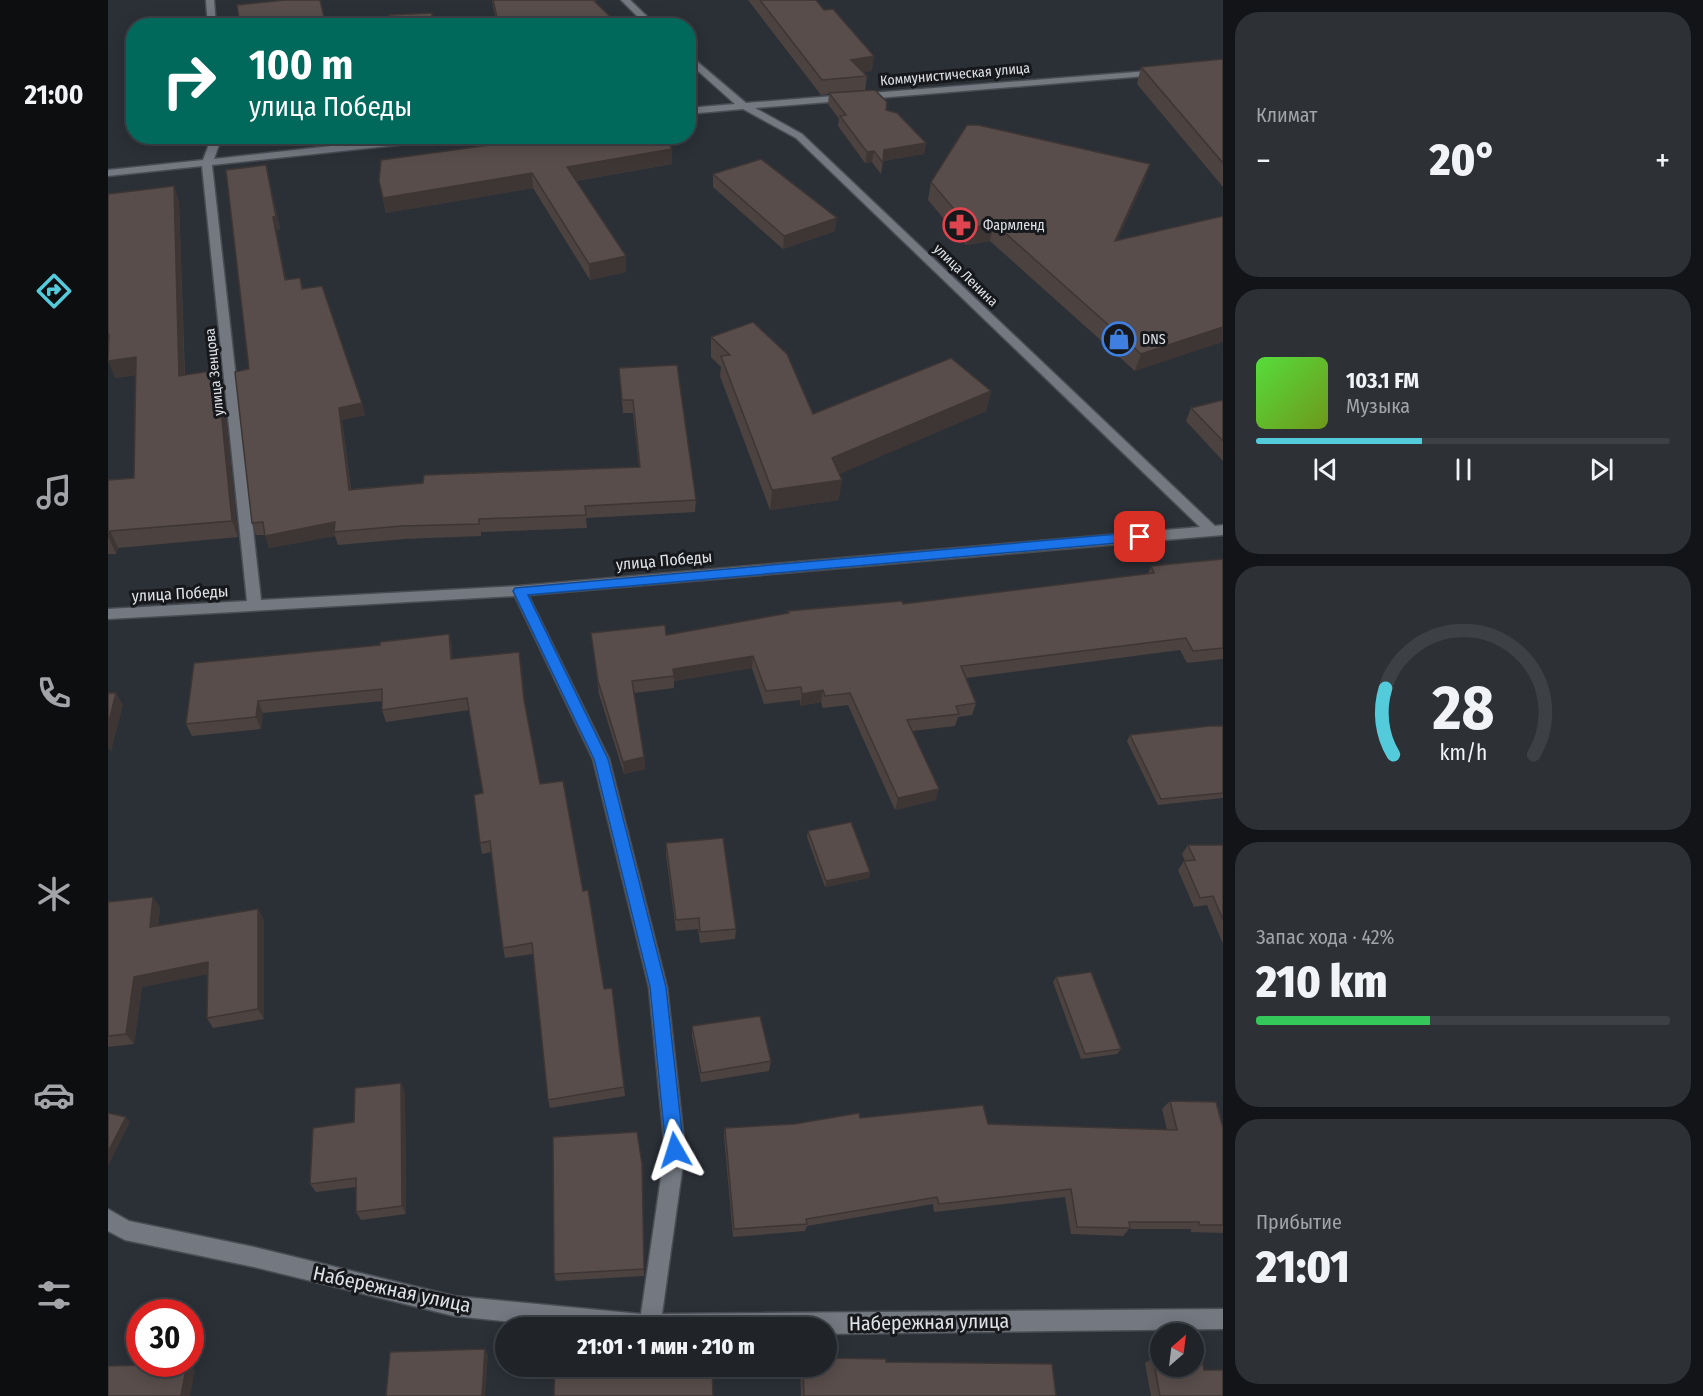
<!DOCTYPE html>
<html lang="ru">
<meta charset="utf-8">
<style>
:root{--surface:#202429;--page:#2d3035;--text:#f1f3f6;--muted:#a2a4a8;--line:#3d4146;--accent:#53cbdb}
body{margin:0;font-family:"Fira Sans Condensed",sans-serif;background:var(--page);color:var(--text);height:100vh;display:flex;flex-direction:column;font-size:22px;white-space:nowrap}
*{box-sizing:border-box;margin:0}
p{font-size:20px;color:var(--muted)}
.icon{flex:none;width:33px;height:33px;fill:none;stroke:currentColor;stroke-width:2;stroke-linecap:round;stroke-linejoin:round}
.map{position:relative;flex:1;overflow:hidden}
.details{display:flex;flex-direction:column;gap:12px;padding:12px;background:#121417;width:480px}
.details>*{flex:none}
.banner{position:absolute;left:18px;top:18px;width:570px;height:126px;border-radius:24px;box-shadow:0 3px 15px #0003,0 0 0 2px var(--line);background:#00695c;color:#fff;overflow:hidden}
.needle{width:39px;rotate:28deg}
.controls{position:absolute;left:1042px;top:1323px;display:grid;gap:12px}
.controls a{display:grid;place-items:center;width:54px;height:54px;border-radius:50%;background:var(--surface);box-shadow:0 3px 15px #0003,0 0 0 2px var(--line);font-size:30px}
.speed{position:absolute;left:18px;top:1299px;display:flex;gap:12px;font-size:30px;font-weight:700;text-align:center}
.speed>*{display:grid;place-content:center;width:78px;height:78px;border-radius:50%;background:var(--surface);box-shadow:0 3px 15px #0003,0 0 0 2px var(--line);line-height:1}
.speed .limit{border:9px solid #d22;background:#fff;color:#111}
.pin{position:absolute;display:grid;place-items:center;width:51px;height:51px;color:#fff;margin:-26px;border-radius:12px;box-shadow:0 3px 9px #0006}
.me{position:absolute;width:66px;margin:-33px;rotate:354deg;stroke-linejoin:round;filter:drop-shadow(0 0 4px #0008)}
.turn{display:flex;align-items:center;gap:21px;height:126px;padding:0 24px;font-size:27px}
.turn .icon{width:78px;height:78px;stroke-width:2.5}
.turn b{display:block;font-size:42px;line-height:51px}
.big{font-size:45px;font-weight:800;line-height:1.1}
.details .tile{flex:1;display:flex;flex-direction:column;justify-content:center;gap:9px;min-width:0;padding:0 21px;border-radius:24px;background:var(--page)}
.details .dial{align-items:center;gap:0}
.dial svg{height:156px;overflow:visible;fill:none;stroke:var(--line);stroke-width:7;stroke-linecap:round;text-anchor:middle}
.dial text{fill:var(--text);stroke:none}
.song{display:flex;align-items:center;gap:18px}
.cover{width:72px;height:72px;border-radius:9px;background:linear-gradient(135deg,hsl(110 70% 55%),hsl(80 70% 35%))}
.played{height:6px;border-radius:3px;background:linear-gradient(90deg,var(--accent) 40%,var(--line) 40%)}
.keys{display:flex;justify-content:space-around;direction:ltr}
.heat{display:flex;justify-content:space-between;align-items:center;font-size:33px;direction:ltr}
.charge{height:9px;border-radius:4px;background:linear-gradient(90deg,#34c759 42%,var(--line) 0)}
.trip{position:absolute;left:387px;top:1317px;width:342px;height:60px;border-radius:30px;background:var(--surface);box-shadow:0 3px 15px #0003,0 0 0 2px var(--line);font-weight:800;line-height:60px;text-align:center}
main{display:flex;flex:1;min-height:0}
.tab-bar{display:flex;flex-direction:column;width:108px;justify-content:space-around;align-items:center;background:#0d0e10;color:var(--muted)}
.tab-bar .icon{width:42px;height:42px}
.tab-bar .current{color:var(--accent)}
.tab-bar b{font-size:27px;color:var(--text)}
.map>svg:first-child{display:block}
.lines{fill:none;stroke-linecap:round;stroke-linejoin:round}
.street-casing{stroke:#494d53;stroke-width:3}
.street{fill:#737881;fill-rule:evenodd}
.wall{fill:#4c4240}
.shaded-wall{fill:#3e3634}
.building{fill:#584d4b;stroke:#3e3634;stroke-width:1.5}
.route{fill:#1a73e8;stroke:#114b97;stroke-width:1.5}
.labels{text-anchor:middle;stroke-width:6;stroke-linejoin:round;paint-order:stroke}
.far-street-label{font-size:14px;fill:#dfe2e7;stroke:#16181b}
.far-poi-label{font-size:14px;fill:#dfe2e7;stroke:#16181b;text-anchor:start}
.street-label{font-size:16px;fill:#dfe2e7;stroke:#16181b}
.near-street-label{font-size:20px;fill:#dfe2e7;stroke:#16181b}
</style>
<main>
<nav class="tab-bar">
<b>21:00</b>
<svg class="icon current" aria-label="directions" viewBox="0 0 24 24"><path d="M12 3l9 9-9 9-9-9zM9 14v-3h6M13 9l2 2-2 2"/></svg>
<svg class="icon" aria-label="music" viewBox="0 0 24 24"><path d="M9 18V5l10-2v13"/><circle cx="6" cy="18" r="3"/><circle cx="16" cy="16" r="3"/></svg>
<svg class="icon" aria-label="phone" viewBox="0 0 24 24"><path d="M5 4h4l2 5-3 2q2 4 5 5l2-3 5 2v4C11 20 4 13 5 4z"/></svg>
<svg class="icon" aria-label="climate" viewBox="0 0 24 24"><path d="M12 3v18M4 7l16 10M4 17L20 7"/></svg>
<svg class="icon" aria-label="car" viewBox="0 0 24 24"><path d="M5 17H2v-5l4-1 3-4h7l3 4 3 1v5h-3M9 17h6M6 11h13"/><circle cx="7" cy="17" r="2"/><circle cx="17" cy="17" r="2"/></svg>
<svg class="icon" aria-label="filters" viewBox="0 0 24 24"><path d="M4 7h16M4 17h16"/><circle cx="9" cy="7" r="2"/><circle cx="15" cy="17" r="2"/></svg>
</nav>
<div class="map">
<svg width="1115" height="1396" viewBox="0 0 1115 1396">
<rect width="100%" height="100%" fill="#2b3037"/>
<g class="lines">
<defs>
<g id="street">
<path d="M 98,0 L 106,0 L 108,26 L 100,26 Z"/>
<path d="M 513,0 L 522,0 L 549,26 L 539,26 Z"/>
<path d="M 580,54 L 638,103 L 1053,70 L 1055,72 L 1050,75 L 647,108 L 694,134 L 1107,526 L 1115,525 L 1115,535 L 420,595 L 501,759 L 559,987 L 577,1150 L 554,1314 L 1115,1309 L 1115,1329 L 718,1334 L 718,1328 L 461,1328 L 346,1316 L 146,1267 L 17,1240 L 0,1231 L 0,1209 L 21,1221 L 146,1247 L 346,1296 L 533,1314 L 557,1150 L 541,987 L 485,759 L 407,596 L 0,619 L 0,609 L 139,601 L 94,166 L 0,176 L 0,170 L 95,160 L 104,136 L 114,136 L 106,159 L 313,136 L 350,136 L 345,139 L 104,165 L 153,600 L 411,586 L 1092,527 L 688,138 L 635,109 L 580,114 L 580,108 L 627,104 L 580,62 Z"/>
</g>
</defs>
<use href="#street" class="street-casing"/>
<use href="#street" class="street"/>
</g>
<g class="wall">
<path d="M 384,0 L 490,0 L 486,1 L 512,26 L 389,26 Z"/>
<path d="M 640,0 L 708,0 L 764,71 L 755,72 L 759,76 L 757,91 L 778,110 L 818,143 L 816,154 L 775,161 L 773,174 L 764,162 L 757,163 L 730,126 L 731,119 L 720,104 L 721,94 L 713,95 Z"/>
<path d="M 1115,59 L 1115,187 L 1029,84 L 1033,67 Z"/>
<path d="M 393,136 L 439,136 L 439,137 L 564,149 L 564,164 L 468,181 L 518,272 L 482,280 L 425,188 L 278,213 L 271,181 L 397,143 Z"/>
<path d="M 1042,164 L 1036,181 L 1009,240 L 1115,216 L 1027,371 L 882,241 L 858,245 L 820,200 L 823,182 Z"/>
<path d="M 158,165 L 172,229 L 168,230 L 178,280 L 192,278 L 195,289 L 254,403 L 257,415 L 234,420 L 243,489 L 531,467 L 525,413 L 515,413 L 511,368 L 588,500 L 587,512 L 478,518 L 479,528 L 373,532 L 373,536 L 296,539 L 230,545 L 227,536 L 161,548 L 157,535 L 148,535 L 144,523 L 141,369 Z"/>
<path d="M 605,174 L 727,231 L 675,249 L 605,187 Z"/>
<path d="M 66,186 L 71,202 L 77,375 L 109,370 L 115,387 L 130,537 L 10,548 L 8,554 L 0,554 L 0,480 L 26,478 L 27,375 L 7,378 L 0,351 Z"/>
<path d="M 603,337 L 705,414 L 883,391 L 878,411 L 731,474 L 731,500 L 662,510 L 612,376 L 613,367 L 603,357 Z"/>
<path d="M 1115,400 L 1115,461 L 1078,421 L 1083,408 Z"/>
<path d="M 1115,559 L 1115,659 L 1079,663 L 1072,650 L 858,678 L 868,703 L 864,715 L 850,717 L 847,726 L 804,731 L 828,800 L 787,810 L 740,705 L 715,708 L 713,702 L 692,706 L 692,700 L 656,704 L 644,668 L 566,681 L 566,688 L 526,693 L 536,757 L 537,769 L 516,774 L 491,694 L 483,633 L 558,635 L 680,614 L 680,611 L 795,604 L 1040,574 L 1043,566 Z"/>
<path d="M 344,646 L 344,659 L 413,664 L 417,705 L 432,784 L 475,891 L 516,1087 L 517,1096 L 442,1108 L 440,1100 L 425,954 L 397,958 L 395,948 L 383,852 L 374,854 L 372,843 L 375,793 L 361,710 L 278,722 L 274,710 L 274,701 L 155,713 L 153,729 L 84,736 L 78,724 L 86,663 Z"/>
<path d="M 1115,726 L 1115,798 L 1050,805 L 1019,741 L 1022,735 Z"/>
<path d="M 700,831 L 762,872 L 761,878 L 717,887 L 699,837 Z"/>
<path d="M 558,843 L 628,929 L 627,939 L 592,943 L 590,929 L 568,931 L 558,855 Z"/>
<path d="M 1080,845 L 1115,845 L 1115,944 L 1099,905 L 1086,907 L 1070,870 L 1076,861 L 1077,861 L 1074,854 Z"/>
<path d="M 45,897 L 52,908 L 50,926 L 150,909 L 156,920 L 156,1019 L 105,1028 L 99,1018 L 99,974 L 34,987 L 26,1044 L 0,1047 L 0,902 Z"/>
<path d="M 948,977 L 1013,1049 L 1009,1054 L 973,1059 L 945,982 Z"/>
<path d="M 584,1026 L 663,1061 L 661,1071 L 593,1082 L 584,1036 Z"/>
<path d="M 297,1092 L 298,1214 L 253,1220 L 248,1212 L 248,1187 L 208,1192 L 202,1184 L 246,1122 Z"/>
<path d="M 1062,1101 L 1115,1128 L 1115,1233 L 1083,1232 L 1083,1229 L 1021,1229 L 1015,1236 L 963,1234 L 957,1197 L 826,1212 L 825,1204 L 699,1226 L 697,1231 L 625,1237 L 616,1136 L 617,1128 L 686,1124 L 752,1118 L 880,1124 L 1059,1130 L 1054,1109 Z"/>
<path d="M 534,1164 L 536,1276 L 448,1281 L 446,1274 Z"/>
<path d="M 1045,1358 L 1096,1370 L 1115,1396 L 1043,1396 L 1037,1363 Z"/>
<path d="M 778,1362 L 948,1396 L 693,1396 L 692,1366 L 718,1366 Z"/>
</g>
<g class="shaded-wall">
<path d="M 766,56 L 764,71 L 741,74 L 743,60 Z"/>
<path d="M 818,143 L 816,154 L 774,161 L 776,150 Z"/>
<path d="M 564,149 L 564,164 L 460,182 L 459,167 Z"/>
<path d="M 766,151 L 764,162 L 757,163 L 759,152 Z"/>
<path d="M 1042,164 L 1036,181 L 1001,259 L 1007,241 Z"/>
<path d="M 158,165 L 172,229 L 168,230 L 180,293 L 177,280 L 165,217 Z"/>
<path d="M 424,173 L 425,188 L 278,213 L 275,198 Z"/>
<path d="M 66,186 L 71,202 L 77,392 L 71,376 Z"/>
<path d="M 729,218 L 727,231 L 675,249 L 676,236 Z"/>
<path d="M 886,223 L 882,241 L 858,245 L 862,228 Z"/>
<path d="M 518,256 L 518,272 L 482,280 L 481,264 Z"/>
<path d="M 1115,327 L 1115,342 L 1027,371 L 1033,354 Z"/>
<path d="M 28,357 L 34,374 L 7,378 L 0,361 Z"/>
<path d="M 109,370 L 115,387 L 130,537 L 124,521 Z"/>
<path d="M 883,391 L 878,411 L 722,478 L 724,458 Z"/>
<path d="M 254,403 L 257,415 L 234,420 L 244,502 L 241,490 L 231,408 Z"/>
<path d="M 734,480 L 731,500 L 662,510 L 664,490 Z"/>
<path d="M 227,522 L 226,532 L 227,536 L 161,548 L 157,536 Z"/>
<path d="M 2,531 L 10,548 L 8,554 L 1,538 Z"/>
<path d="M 341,634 L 344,646 L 345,671 L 343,659 Z"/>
<path d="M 645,656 L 644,668 L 566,681 L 565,669 Z"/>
<path d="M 715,690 L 713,702 L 692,706 L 694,694 Z"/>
<path d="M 8,693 L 15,705 L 3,752 L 0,747 L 0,725 Z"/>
<path d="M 150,701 L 155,713 L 153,729 L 148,717 Z"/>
<path d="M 536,757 L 537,769 L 516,774 L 515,762 Z"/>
<path d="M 831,789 L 828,800 L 787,810 L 790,798 Z"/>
<path d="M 762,872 L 761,878 L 717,887 L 718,881 Z"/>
<path d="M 45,897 L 52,908 L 49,938 L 42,927 Z"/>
<path d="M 150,909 L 156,920 L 156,1019 L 150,1009 Z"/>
<path d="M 100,962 L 106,973 L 34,987 L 26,1044 L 18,1034 L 26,977 Z"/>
<path d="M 293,1083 L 297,1092 L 298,1214 L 294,1206 Z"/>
<path d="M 18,1117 L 22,1122 L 0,1166 L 0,1152 Z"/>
<path d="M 377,1349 L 380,1355 L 377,1396 L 374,1396 Z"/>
<path d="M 79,1364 L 87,1370 L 82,1396 L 73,1396 Z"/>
</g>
<g class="building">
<path d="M 177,0 L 212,0 L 218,26 L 132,26 L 129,5 Z"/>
<path d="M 385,0 L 485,0 L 512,26 L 391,26 Z"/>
<path d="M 652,0 L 708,0 L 716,10 L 725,9 L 766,56 L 743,60 L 759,76 L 714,80 Z"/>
<path d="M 324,13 L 324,26 L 280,26 L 281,15 Z"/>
<path d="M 1115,59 L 1115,163 L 1033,67 Z"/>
<path d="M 767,90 L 779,102 L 778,110 L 789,113 L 818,143 L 776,150 L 775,163 L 766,151 L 759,152 L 732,116 L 738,115 L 721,93 Z"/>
<path d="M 859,125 L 870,125 L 1042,164 L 1007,241 L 1115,216 L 1115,327 L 1033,354 L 886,223 L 862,228 L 823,182 Z"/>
<path d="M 401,136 L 439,136 L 439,137 L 446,136 L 557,136 L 564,149 L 459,167 L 518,256 L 481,264 L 424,173 L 275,198 L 271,181 L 273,160 L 404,142 Z"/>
<path d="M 653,159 L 729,218 L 676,236 L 605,174 Z"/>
<path d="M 158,165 L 168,217 L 165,217 L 177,280 L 192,278 L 194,289 L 214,286 L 254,403 L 231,408 L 241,490 L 315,483 L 316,475 L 532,467 L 525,400 L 514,400 L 511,368 L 569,365 L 588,500 L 477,506 L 478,515 L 371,519 L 371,524 L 293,526 L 226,532 L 227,522 L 157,536 L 155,522 L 144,523 L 127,372 L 141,369 L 118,170 Z"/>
<path d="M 66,186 L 71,376 L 109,370 L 124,521 L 2,531 L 0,538 L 0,480 L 26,478 L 28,357 L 0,361 L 1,334 L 0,334 L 0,194 Z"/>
<path d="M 645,322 L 679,354 L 705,414 L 843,358 L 883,391 L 724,458 L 734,480 L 664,490 L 613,356 L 622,355 L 603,337 Z"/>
<path d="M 1115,400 L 1115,441 L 1083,408 Z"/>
<path d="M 1115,559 L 1115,648 L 1085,651 L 1078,638 L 853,666 L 868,703 L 848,706 L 851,714 L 799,720 L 831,789 L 790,798 L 742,693 L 717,696 L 715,690 L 694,694 L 693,687 L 658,691 L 645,656 L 565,669 L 566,676 L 524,681 L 536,757 L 515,762 L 490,681 L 483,633 L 557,625 L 558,635 L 681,613 L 680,611 L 794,601 L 795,604 L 1046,573 L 1043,566 Z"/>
<path d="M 341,634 L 343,659 L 411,652 L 416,700 L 432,784 L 455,781 L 475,891 L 480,890 L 496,989 L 504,988 L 516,1087 L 440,1100 L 424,943 L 395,948 L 382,841 L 372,843 L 366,795 L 375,793 L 359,698 L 274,710 L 274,689 L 150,701 L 148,717 L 78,724 L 86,663 L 272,645 L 272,642 Z"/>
<path d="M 0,693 L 8,693 L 0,725 Z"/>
<path d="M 1102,726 L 1115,726 L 1115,793 L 1053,799 L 1022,735 Z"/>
<path d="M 743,822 L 762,872 L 718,881 L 700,831 Z"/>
<path d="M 615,838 L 628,929 L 592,932 L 591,918 L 568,920 L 558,843 Z"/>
<path d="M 1080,845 L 1115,845 L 1115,920 L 1105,896 L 1092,898 L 1076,861 L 1087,860 Z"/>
<path d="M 45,897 L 42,927 L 150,909 L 150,1009 L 99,1018 L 100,962 L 26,977 L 18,1034 L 0,1036 L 0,902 Z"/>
<path d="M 983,972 L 1013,1049 L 977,1054 L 948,977 Z"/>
<path d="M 652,1016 L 663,1061 L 593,1073 L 584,1026 Z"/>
<path d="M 293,1083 L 294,1206 L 248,1212 L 248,1178 L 202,1184 L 205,1128 L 246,1122 L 247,1088 Z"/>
<path d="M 1062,1101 L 1108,1102 L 1115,1128 L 1115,1225 L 1092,1225 L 1091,1222 L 1021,1222 L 1022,1228 L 969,1227 L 963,1189 L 831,1204 L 829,1197 L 698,1219 L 699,1224 L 626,1229 L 617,1128 L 686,1124 L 751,1113 L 752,1118 L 875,1105 L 880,1124 L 1069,1130 Z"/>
<path d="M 0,1113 L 18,1117 L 0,1152 Z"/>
<path d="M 529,1132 L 534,1164 L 536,1269 L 446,1274 L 445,1137 Z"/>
<path d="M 377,1349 L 374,1396 L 278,1396 L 282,1352 Z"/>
<path d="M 718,1358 L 778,1359 L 778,1362 L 944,1364 L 948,1396 L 696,1396 L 695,1366 L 718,1366 Z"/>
<path d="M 1045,1358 L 1053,1358 L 1053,1366 L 1086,1366 L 1086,1359 L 1094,1359 L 1096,1370 L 1115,1370 L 1115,1396 L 1052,1396 Z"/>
<path d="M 79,1364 L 73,1396 L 0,1396 L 0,1366 Z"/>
<path d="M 447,1366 L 604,1366 L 605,1396 L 446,1396 Z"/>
</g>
<path class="route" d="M 1032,532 L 1038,537 L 1032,541 L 420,595 L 500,759 L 558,987 L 576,1150 L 573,1157 L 567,1159 L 561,1157 L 558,1150 L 542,987 L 486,759 L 405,591 L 407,588 Z"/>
<defs>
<symbol id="pharmacy-ring" viewBox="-11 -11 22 22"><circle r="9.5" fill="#16181b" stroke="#e0444e" stroke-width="1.5"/><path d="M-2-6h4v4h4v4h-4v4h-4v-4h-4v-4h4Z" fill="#e0444e"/></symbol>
<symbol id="shop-ring" viewBox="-11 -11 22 22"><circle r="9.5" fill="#16181b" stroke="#3f7fe0" stroke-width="1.5"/><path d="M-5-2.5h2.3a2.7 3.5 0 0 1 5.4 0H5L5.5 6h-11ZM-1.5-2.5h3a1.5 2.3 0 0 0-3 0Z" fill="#3f7fe0"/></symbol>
</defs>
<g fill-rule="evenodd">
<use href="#pharmacy-ring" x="833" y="206" width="38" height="38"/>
<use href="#shop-ring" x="992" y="320" width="38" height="38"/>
</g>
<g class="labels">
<g class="far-street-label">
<text transform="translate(847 74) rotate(-5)" y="5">Коммунистическая улица</text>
<text transform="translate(858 275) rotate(44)" y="5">улица Ленина</text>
<text transform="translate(106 372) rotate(-96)" y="5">улица Зенцова</text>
</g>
<g class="far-poi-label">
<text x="875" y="230">Фармленд</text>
<text x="1034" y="344">DNS</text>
</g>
<g class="street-label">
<text transform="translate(556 560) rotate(-5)" y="6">улица Победы</text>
<text transform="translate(72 593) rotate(-3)" y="6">улица Победы</text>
</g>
<g class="near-street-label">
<text transform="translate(284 1289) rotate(12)" y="7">Набережная улица</text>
<text transform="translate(821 1322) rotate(-1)" y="7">Набережная улица</text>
</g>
</g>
</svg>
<div class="controls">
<a><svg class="needle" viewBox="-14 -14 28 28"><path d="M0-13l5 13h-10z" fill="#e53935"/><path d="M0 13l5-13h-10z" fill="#a2a4a8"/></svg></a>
</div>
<div class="speed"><div class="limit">30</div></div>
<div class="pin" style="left:1032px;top:537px;background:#d93025"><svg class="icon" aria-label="arrive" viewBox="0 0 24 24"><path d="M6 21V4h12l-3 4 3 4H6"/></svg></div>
<svg class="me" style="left:567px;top:1150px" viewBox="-20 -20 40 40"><path d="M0-17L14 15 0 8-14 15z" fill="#1a73e8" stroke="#fff" stroke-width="4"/></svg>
<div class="trip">21:01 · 1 мин · 210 m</div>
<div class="banner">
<div class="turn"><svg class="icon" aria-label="right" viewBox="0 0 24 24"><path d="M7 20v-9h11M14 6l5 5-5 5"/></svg><div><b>100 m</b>улица Победы</div></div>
</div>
</div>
<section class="details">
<div class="tile"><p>Климат</p>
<div class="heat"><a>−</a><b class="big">20°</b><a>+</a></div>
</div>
<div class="tile">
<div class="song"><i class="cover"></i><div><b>103.1 FM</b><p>Музыка</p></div></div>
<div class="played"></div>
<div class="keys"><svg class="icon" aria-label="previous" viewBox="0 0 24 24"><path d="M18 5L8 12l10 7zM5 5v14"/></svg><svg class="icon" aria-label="pause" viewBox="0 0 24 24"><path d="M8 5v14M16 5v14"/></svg><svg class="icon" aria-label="next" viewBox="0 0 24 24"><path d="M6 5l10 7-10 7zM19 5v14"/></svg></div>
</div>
<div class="tile dial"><svg viewBox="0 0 100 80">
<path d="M14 69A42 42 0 1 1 86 69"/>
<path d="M14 69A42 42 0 0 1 10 35" stroke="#53cbdb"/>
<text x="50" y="56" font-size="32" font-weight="700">28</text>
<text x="50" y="72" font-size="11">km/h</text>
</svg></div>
<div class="tile"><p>Запас хода · 42%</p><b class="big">210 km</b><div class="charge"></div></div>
<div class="tile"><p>Прибытие</p><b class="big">21:01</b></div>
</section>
</main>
